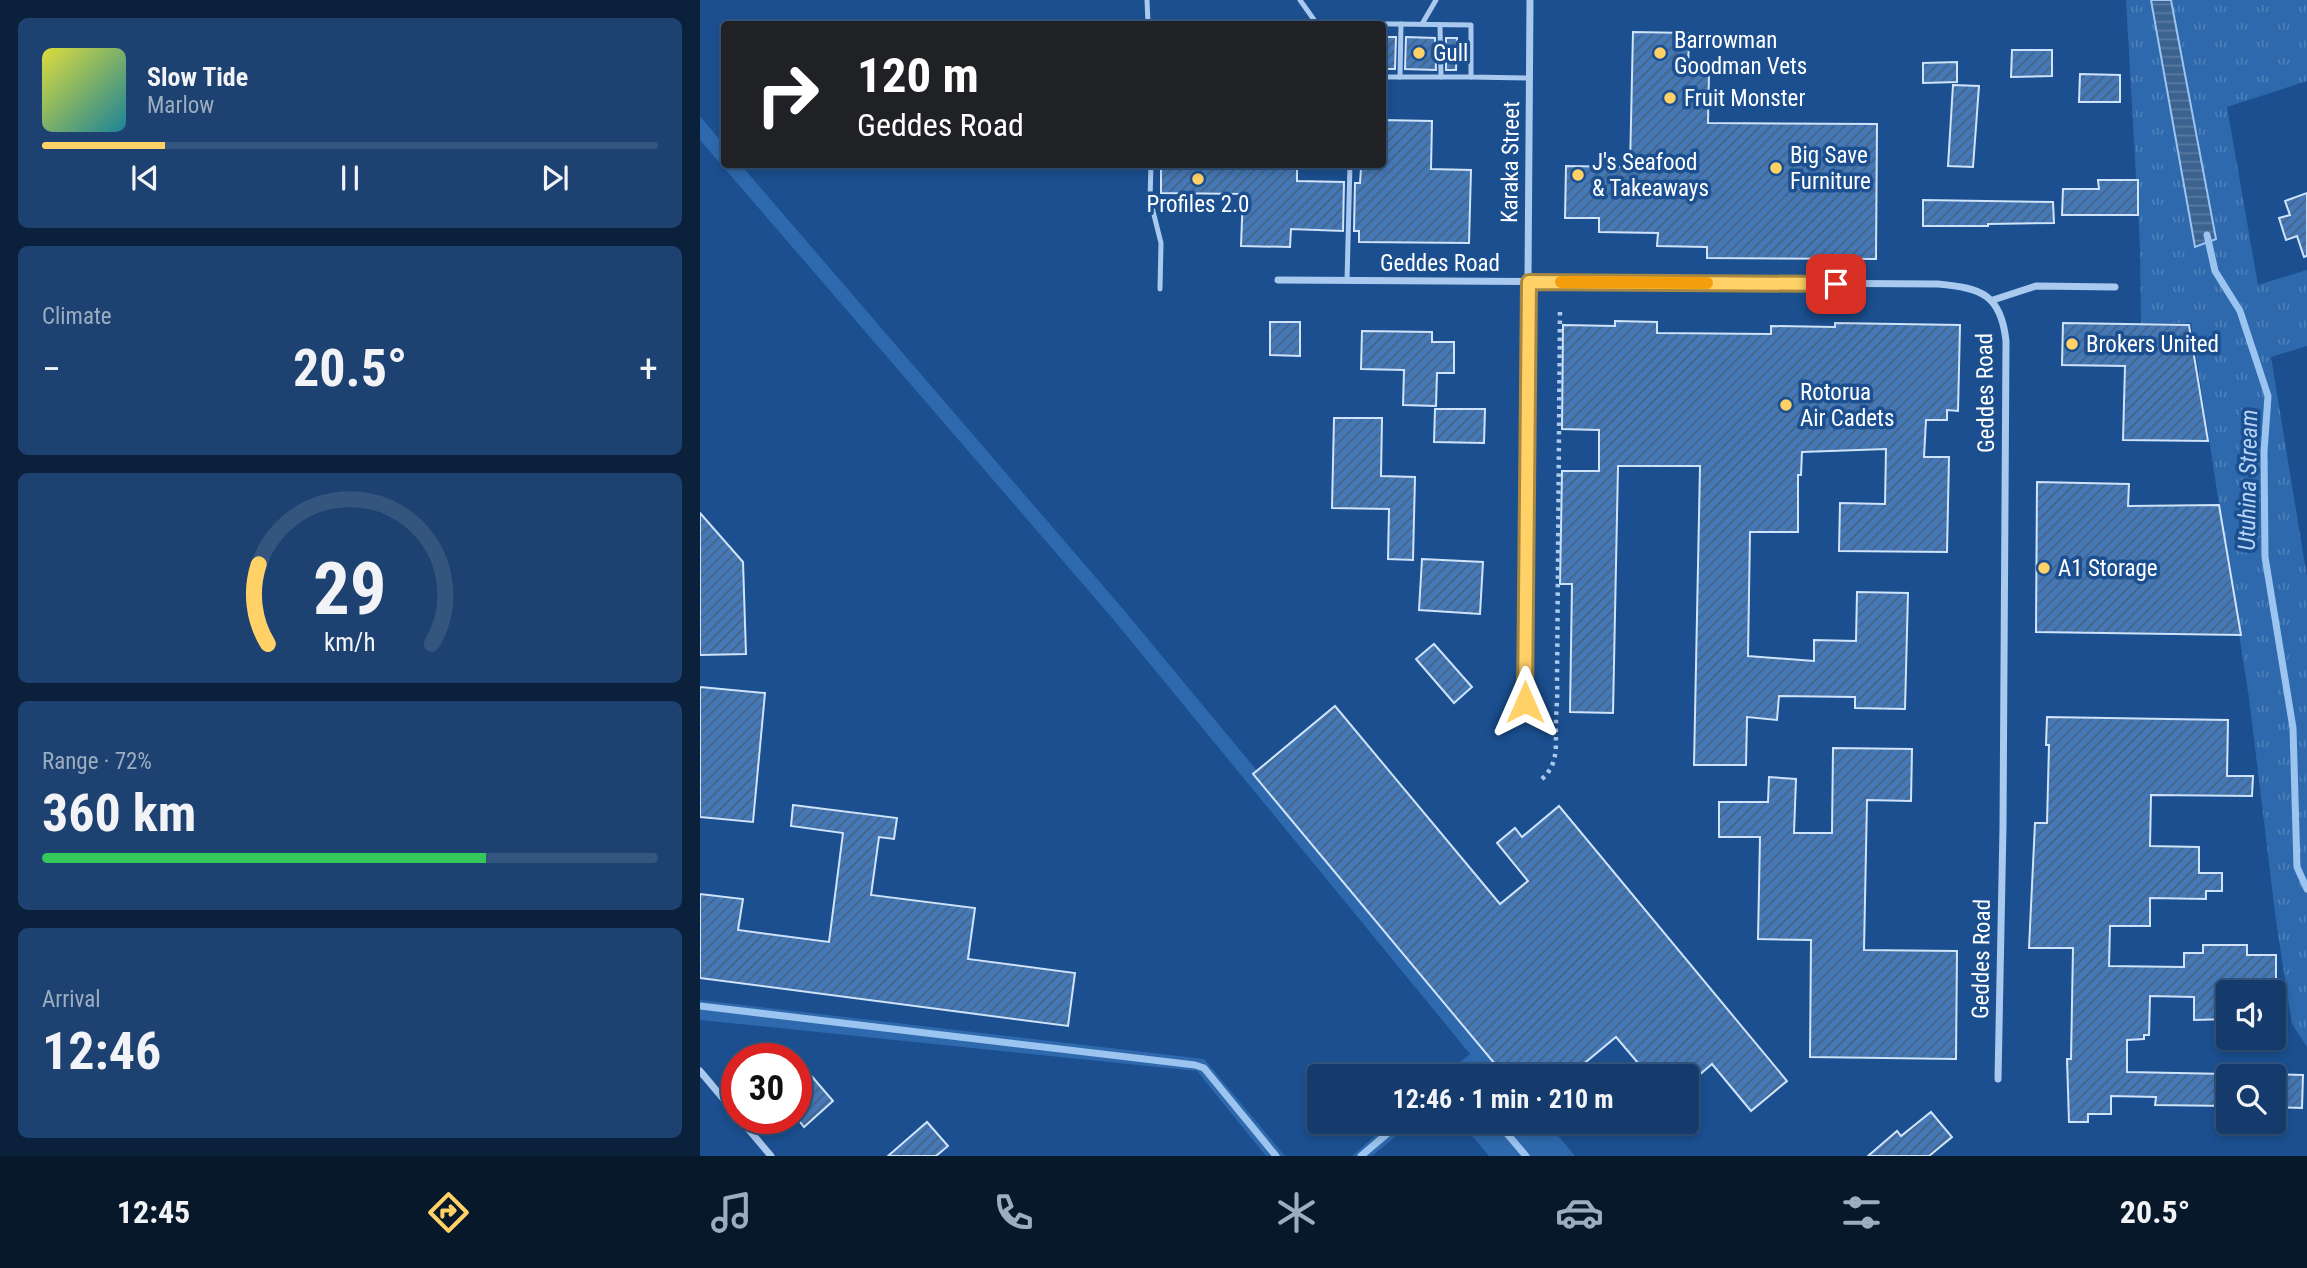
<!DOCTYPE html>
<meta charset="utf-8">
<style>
:root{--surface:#143b6b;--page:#1d4271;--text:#f1f3f6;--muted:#9dadc1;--line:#33557e;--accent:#ffd166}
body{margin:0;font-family:"Roboto Condensed",sans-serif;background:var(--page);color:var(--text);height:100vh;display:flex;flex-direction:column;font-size:26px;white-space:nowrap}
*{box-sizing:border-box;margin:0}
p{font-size:23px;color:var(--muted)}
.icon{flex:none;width:38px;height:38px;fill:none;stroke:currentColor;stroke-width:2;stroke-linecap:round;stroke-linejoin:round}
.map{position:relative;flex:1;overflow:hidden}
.panel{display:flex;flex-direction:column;gap:18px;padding:18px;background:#0b203b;width:700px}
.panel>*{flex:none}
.hud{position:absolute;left:21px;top:21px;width:665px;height:147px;border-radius:7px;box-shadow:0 4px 10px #0003,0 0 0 2px var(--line);background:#202124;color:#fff;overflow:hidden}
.tools{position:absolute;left:1516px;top:980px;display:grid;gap:14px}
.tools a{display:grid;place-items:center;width:70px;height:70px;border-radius:7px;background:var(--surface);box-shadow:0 4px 10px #0003,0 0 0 2px var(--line);font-size:35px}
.speed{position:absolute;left:21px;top:1043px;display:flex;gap:14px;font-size:35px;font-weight:700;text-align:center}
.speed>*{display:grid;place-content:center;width:91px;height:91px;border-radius:50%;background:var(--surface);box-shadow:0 4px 10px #0003,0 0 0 2px var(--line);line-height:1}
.speed .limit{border:10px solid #d22;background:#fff;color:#111}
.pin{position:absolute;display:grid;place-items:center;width:60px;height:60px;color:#fff;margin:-30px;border-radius:14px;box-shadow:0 4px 10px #0006}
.me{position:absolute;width:77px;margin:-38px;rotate:0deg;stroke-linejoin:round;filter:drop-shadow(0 0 5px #0008)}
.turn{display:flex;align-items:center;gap:24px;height:147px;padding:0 21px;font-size:32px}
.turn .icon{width:91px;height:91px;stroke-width:2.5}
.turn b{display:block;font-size:49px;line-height:60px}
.big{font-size:52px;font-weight:700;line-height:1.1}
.panel .widget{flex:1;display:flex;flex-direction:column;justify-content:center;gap:10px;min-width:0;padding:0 24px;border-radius:10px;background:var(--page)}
.panel .dial{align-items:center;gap:0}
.dial svg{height:182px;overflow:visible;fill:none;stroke:var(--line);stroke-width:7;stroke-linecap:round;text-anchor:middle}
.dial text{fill:var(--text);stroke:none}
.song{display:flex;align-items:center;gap:21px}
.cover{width:84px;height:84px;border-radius:10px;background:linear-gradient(135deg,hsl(60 70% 55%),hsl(190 70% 35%))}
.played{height:7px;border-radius:4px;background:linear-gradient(90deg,var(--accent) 20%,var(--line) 20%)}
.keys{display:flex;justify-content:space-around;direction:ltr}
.heat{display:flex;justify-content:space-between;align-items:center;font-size:38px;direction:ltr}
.charge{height:10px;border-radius:5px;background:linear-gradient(90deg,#34c759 72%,var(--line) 0)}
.trip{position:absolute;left:607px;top:1064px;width:392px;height:70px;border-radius:7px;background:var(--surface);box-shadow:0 4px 10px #0003,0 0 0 2px var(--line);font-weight:700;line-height:70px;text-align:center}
.tab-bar{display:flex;height:112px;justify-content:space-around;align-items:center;background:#08182b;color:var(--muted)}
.tab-bar .icon{width:49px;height:49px}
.tab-bar .on{color:var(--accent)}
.tab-bar b{font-size:32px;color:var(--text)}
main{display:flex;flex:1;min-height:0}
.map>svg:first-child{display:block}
.grass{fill:#2e69ad}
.park{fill:url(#park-tufts)}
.water{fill:url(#water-rules);stroke:#9cc4f0;stroke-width:2}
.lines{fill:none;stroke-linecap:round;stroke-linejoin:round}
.stream{stroke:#9cc4f0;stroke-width:7}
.building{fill:url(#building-hatch);stroke:#cfe3fa;stroke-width:2}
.path{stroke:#a9c9ee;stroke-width:4.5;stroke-dasharray:3.5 5;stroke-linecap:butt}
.service{stroke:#a9c9ee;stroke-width:5}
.minor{stroke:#a9c9ee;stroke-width:7}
.route-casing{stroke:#a68842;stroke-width:18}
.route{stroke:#ffd166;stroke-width:12}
.slow{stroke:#f59e0b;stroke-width:12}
.poi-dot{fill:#ffd166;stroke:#1b4f8f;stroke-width:2.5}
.labels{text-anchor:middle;stroke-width:7;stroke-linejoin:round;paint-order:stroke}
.poi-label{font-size:23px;fill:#fff;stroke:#1b4f8f;text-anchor:start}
.street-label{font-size:23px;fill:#fff;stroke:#1b4f8f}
.water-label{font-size:24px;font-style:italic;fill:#b5d3f5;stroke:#1b4f8f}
</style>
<main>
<section class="panel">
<div class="widget">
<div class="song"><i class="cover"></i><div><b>Slow Tide</b><p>Marlow</p></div></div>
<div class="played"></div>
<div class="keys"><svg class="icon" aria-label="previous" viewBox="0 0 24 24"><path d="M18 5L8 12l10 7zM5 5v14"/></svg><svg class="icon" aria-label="pause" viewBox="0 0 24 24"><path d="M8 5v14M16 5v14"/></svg><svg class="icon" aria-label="next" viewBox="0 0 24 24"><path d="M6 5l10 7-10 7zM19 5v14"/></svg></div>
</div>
<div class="widget"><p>Climate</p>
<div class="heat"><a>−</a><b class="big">20.5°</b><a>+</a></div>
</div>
<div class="widget dial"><svg viewBox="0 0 100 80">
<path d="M14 69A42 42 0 1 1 86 69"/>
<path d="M14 69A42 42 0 0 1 10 34" stroke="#ffd166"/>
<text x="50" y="56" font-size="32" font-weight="700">29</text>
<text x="50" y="72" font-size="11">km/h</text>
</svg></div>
<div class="widget"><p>Range · 72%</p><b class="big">360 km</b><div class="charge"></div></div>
<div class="widget"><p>Arrival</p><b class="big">12:46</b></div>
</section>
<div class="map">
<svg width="1607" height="1156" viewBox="0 0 1607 1156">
<defs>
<pattern id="park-tufts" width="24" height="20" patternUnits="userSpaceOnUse" patternTransform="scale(1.75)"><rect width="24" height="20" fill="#2e69ad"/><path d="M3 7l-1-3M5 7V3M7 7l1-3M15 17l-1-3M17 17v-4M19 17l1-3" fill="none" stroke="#4d80b9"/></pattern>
<pattern id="water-rules" width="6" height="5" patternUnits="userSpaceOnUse" patternTransform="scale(1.75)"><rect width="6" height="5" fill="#3c6290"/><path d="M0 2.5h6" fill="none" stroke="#597aa1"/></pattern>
<pattern id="building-hatch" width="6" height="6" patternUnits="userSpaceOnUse" patternTransform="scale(1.75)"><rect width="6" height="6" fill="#4478b7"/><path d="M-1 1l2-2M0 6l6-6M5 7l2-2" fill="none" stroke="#486282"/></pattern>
</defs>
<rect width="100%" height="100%" fill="#1b4f8f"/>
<g class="grass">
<path d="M 0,116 L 24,145 L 24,164 L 41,165 L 423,609 L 810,1076 L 744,1076 L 770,1054 L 413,619 L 0,140 Z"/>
<path d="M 0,1000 L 504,1059 L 585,1156 L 566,1156 L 497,1071 L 0,1020 Z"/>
<path d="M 691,1122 L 713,1122 L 672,1156 L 652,1156 Z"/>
<path d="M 760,1122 L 847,1122 L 875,1156 L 789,1156 Z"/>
</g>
<path class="park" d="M 1426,0 L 1607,0 L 1607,81 L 1527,107 L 1558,285 L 1607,270 L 1607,346 L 1571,357 L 1607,577 L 1607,1047 L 1592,1024 L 1576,921 L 1549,698 L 1491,323 L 1441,323 L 1440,247 Z"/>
<path class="water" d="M 1451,0 L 1471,0 L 1516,239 L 1495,247 Z"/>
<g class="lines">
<g class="stream">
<path d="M 1507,235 L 1515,271 L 1540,311 L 1568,396 L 1564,452 L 1565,557 L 1593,728 L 1597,867 L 1607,889"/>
<path d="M 0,1006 L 495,1065 L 504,1068 L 576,1156"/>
<path d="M 797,1122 L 826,1156"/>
<path d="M 661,1156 L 701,1122"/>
</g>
</g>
<g class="building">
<path d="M 933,32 L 989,33 L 988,73 L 1009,73 L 1008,123 L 1177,124 L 1176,259 L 1007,258 L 1007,247 L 957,246 L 958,233 L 899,232 L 899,218 L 865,218 L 866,166 L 930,167 Z"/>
<path d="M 682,37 L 696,37 L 695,69 L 682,69 Z"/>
<path d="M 706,37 L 735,38 L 736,70 L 705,69 Z"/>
<path d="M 746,38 L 757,38 L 756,70 L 746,70 Z"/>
<path d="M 1312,50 L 1352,50 L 1352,76 L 1311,77 Z"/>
<path d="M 1257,62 L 1257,82 L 1223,83 L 1223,63 Z"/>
<path d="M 1380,74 L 1420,75 L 1420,102 L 1379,102 Z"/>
<path d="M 1253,85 L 1279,86 L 1273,167 L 1248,166 Z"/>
<path d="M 682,120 L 732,121 L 731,169 L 771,170 L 769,243 L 659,242 L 659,231 L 654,231 L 655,183 L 660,183 L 661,168 L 682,168 Z"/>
<path d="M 461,164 L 597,164 L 597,181 L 644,182 L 643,231 L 591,229 L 590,247 L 541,246 L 543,194 L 461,193 Z"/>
<path d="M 1398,180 L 1438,180 L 1438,215 L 1362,215 L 1363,189 L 1399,189 Z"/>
<path d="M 1607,193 L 1607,256 L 1604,257 L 1597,236 L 1586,240 L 1579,218 L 1590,215 L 1585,201 Z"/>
<path d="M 1223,200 L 1353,202 L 1354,223 L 1288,224 L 1288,226 L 1223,226 Z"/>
<path d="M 915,321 L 957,322 L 957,333 L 1071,334 L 1071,326 L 1135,327 L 1135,323 L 1260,325 L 1258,411 L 1247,410 L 1247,420 L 1226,420 L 1224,457 L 1249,457 L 1247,552 L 1139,551 L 1140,503 L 1185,504 L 1186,449 L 1102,452 L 1101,475 L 1098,475 L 1098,532 L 1050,532 L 1048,656 L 1114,661 L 1114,640 L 1156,641 L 1157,592 L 1208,593 L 1205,709 L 1155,708 L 1155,697 L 1079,696 L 1077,720 L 1047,717 L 1046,765 L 994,765 L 1000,466 L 918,466 L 913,713 L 870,712 L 872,584 L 860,584 L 862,471 L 899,471 L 899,430 L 862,429 L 863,325 L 915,326 Z"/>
<path d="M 570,322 L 600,322 L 600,356 L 570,355 Z"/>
<path d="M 1363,323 L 1489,325 L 1508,441 L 1423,440 L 1425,366 L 1362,365 Z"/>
<path d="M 662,331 L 732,332 L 732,342 L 754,342 L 754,373 L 737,373 L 736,406 L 703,405 L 704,370 L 661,369 Z"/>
<path d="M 735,409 L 785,409 L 784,443 L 734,442 Z"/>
<path d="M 634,418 L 682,418 L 681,476 L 715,477 L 713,560 L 688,559 L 689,509 L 632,508 Z"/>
<path d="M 1337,482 L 1429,484 L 1428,506 L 1519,505 L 1541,635 L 1336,632 Z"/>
<path d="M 0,513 L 43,562 L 46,654 L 0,655 Z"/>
<path d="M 722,559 L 783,562 L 780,614 L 719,610 Z"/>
<path d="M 734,644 L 772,687 L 754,703 L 716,659 Z"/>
<path d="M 0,687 L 65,693 L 53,822 L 0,817 Z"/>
<path d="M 635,706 L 800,904 L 828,881 L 797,843 L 815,828 L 822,837 L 859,806 L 1087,1081 L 1051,1111 L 1012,1064 L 998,1076 L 949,1076 L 916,1037 L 869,1076 L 805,1076 L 553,774 Z"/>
<path d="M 1347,717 L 1528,720 L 1527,776 L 1553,776 L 1552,796 L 1451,795 L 1450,846 L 1499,847 L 1499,873 L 1522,873 L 1522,891 L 1506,891 L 1506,899 L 1450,898 L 1450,926 L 1410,926 L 1409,966 L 1484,967 L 1484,953 L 1503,953 L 1503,945 L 1547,945 L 1547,955 L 1576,955 L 1576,992 L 1528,992 L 1528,1019 L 1494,1020 L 1494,997 L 1450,996 L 1449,1035 L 1444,1035 L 1444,1039 L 1427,1040 L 1427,1072 L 1528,1074 L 1528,1106 L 1455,1105 L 1456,1097 L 1411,1096 L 1411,1114 L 1388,1114 L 1388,1122 L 1369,1122 L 1367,1059 L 1371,1059 L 1373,948 L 1329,948 L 1335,823 L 1347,823 L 1349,745 L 1346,745 Z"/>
<path d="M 1133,748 L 1212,749 L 1211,801 L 1167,800 L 1164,950 L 1257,951 L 1256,1059 L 1110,1057 L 1111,940 L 1058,939 L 1060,837 L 1019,837 L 1019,802 L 1068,802 L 1069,777 L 1096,779 L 1094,833 L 1132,833 Z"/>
<path d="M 93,805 L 197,818 L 194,839 L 179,837 L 171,895 L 275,908 L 268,959 L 375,973 L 368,1026 L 0,978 L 0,894 L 43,899 L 38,930 L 129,942 L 143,833 L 91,826 Z"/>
<path d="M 96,1058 L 133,1101 L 104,1127 L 96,1117 Z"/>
<path d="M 1573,1074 L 1603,1075 L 1602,1108 L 1573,1107 Z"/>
<path d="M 1231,1112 L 1252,1137 L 1229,1156 L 1168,1156 L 1197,1131 L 1201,1136 Z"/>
<path d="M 227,1122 L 248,1146 L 236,1156 L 188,1156 Z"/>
</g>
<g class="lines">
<path class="path" d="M 842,779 C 860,762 855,745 856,722 C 856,709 858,697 857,683 L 860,308"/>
<g class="service">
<path d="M 447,0 L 448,24"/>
<path d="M 600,0 L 617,24"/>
<path d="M 617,23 L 771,25 L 771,77 L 830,78"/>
<path d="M 722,24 L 736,0"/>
<path d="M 740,25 L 741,77"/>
<path d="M 682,77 L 771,77"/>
<path d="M 700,77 L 701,24"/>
<path d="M 451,164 L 450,199 L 461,243 L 460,289"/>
<path d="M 647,281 L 650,164"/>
</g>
<g class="minor">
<path d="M 578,280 L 1238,284 C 1281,288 1301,294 1306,341 L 1303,827 L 1298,1079"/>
<path d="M 1293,300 L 1336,286 L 1415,287"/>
<path d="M 825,702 L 830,0"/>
<path d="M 0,1071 L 37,1115"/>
<path d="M 39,1118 L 71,1156"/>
</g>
</g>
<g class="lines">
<defs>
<path id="route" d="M 825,702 L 829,282 L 1136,284"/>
</defs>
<use href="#route" class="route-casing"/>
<use href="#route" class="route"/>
<path class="slow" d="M 861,282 L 1007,283"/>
</g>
<g class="poi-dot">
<circle cx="719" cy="53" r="7"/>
<circle cx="960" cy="53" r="7"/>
<circle cx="970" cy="98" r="7"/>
<circle cx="1076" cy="168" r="7"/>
<circle cx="878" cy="175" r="7"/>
<circle cx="498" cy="179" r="7"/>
<circle cx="1372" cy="344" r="7"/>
<circle cx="1086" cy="405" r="7"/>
<circle cx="1344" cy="568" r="7"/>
</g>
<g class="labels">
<g class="poi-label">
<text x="974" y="48">Barrowman<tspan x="974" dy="26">Goodman Vets</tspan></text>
<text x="733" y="61">Gull</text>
<text x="984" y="106">Fruit Monster</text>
<text x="1090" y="163">Big Save<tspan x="1090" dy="26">Furniture</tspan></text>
<text x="892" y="170">J's Seafood<tspan x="892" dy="26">&amp; Takeaways</tspan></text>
<text x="498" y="212" text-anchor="middle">Profiles 2.0</text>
<text x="1386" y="352">Brokers United</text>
<text x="1100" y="400">Rotorua<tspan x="1100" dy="26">Air Cadets</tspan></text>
<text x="1358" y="576">A1 Storage</text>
</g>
<g class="street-label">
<text transform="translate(810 162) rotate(-89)" y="8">Karaka Street</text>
<text x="740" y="271">Geddes Road</text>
<text transform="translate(1285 393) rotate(-91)" y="8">Geddes Road</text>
<text transform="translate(1281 959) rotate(-89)" y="8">Geddes Road</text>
</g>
<g class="water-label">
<text transform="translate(1548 480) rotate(-89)" y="8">Utuhina Stream</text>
</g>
</g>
</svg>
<div class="tools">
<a><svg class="icon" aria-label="sound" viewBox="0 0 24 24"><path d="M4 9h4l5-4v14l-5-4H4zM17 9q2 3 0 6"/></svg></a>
<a><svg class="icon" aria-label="search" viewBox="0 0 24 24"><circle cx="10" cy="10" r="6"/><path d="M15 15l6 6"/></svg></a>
</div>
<div class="speed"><div class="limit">30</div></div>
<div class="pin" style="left:1136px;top:284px;background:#d93025"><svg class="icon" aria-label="arrive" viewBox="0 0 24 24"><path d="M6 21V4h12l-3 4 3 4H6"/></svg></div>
<svg class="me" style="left:825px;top:702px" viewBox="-20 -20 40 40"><path d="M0-17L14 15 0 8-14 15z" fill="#ffd166" stroke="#fff" stroke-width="4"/></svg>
<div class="trip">12:46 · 1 min · 210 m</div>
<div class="hud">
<div class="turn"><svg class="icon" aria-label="right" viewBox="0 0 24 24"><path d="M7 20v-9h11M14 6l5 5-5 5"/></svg><div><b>120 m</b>Geddes Road</div></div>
</div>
</div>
</main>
<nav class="tab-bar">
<b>12:45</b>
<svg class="icon on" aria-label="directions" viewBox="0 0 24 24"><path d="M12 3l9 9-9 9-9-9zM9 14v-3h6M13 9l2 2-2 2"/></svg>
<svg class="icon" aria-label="music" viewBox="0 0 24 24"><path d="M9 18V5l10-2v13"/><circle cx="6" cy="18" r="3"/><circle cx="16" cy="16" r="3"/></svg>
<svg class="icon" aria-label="phone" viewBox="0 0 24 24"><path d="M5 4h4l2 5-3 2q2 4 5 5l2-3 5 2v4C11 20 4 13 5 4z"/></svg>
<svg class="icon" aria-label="climate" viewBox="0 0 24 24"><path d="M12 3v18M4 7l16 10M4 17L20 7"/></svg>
<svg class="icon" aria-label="car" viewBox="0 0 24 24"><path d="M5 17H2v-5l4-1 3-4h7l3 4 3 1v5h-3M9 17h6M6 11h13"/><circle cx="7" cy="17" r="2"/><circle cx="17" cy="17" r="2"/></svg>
<svg class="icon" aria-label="filters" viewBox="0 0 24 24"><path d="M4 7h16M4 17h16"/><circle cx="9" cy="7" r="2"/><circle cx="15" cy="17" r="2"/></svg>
<b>20.5°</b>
</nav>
